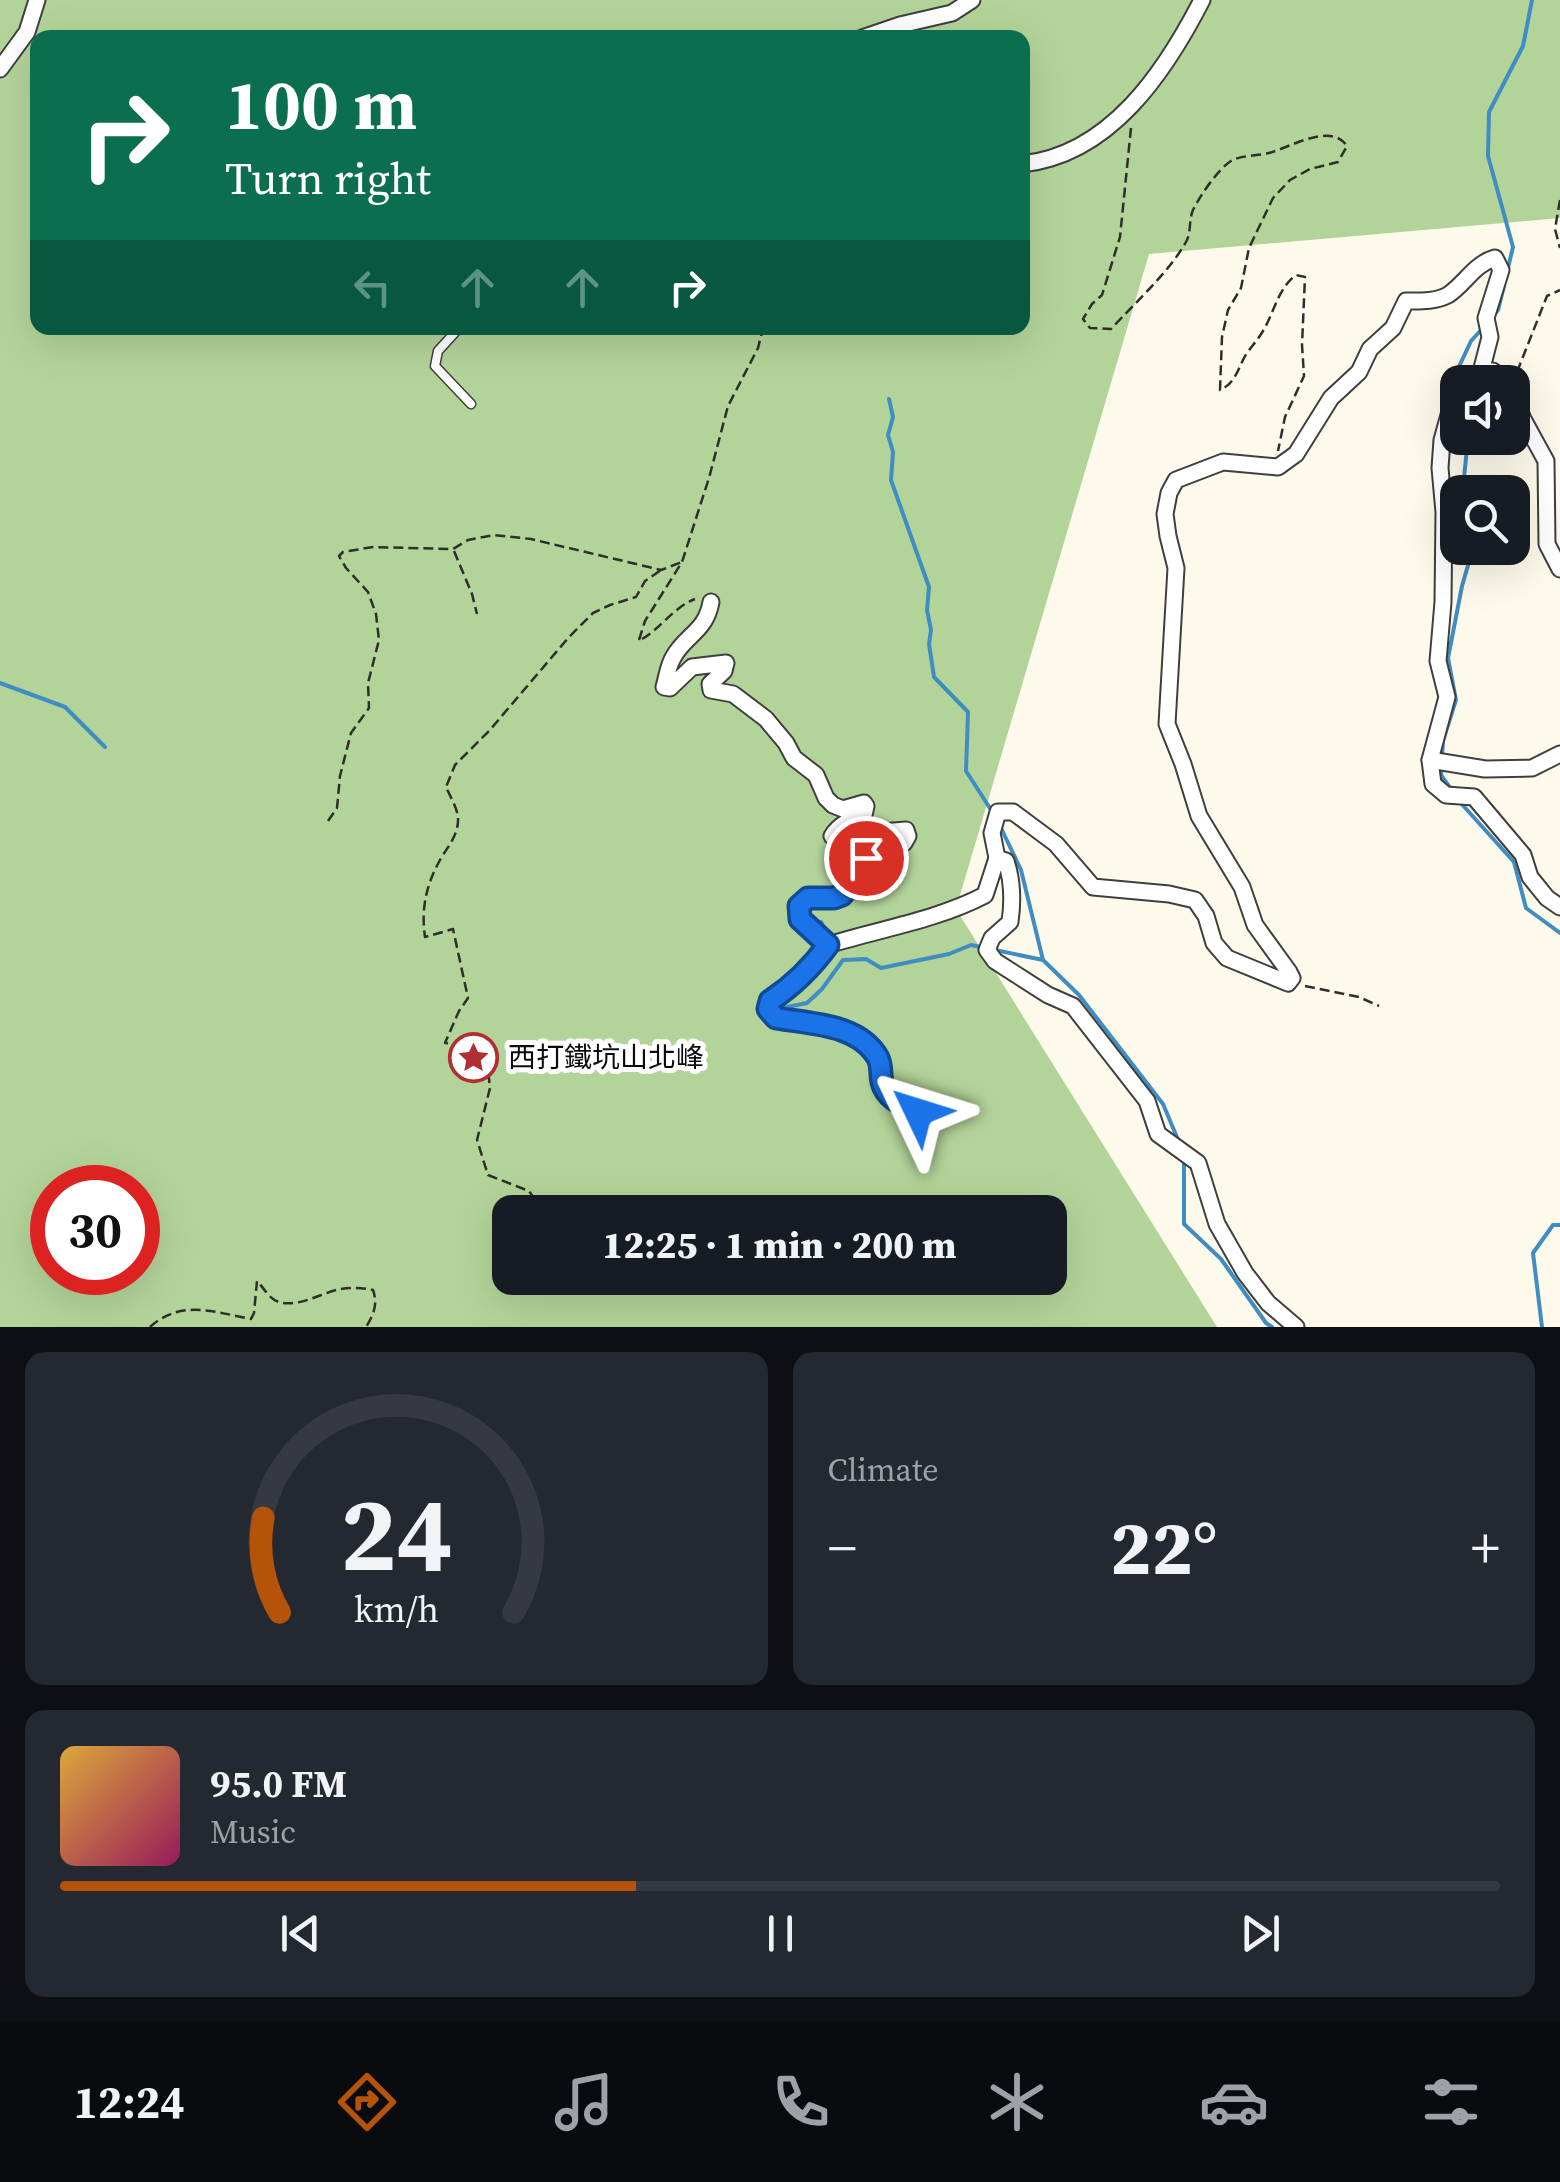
<!DOCTYPE html>
<meta charset="utf-8">
<style>
:root{--surface:#171b24;--page:#242831;--text:#f1f3f6;--muted:#9ea1a6;--line:#363941;--accent:#b45309}
body{margin:0;font-family:"Source Serif 4","Noto Sans TC",serif;background:var(--page);color:var(--text);height:100vh;display:flex;flex-direction:column;font-size:38px;white-space:nowrap}
*{box-sizing:border-box;margin:0}
p{font-size:32px;color:var(--muted)}
.icon{flex:none;width:55px;height:55px;fill:none;stroke:currentColor;stroke-width:2;stroke-linecap:round;stroke-linejoin:round}
.map{position:relative;height:1327px;overflow:hidden}
.sheet{display:flex;flex-direction:column;gap:25px;padding:25px;background:#0d0f14;flex:1}
.sheet>*{flex:none}
.hud{position:absolute;left:30px;top:30px;width:1000px;height:305px;border-radius:20px;box-shadow:0 10px 40px #0002;background:#0b6e4f;color:#fff;overflow:hidden}
.fabs{position:absolute;left:1440px;top:365px;display:grid;gap:20px}
.fabs a{display:grid;place-items:center;width:90px;height:90px;border-radius:20px;background:var(--surface);box-shadow:0 10px 40px #0002;font-size:50px}
.speed{position:absolute;left:30px;top:1165px;display:flex;gap:20px;font-size:50px;font-weight:700;text-align:center}
.speed>*{display:grid;place-content:center;width:130px;height:130px;border-radius:50%;background:var(--surface);box-shadow:0 10px 40px #0002;line-height:1}
.speed .limit{border:15px solid #d22;background:#fff;color:#111}
.pin{position:absolute;display:grid;place-items:center;width:85px;height:85px;color:#fff;margin:-42px;border:5px solid #fff;border-radius:50%;box-shadow:0 2px 10px #0007}
.me{position:absolute;width:110px;margin:-55px;rotate:311deg;stroke-linejoin:round;filter:drop-shadow(0 0 8px #0008)}
.turn{display:flex;align-items:center;gap:35px;height:210px;padding:0 30px;font-size:45px}
.turn .icon{width:130px;height:130px;stroke-width:2.5}
.turn b{display:block;font-size:70px;line-height:85px}
.lanes{display:flex;align-items:center;height:95px;padding:0 30px;background:#0003;justify-content:center;gap:50px;direction:ltr}
.lanes .off{opacity:.35}
.big{font-size:75px;font-weight:800;line-height:1.1}
.sheet .tile{flex:1;display:flex;flex-direction:column;justify-content:center;gap:15px;min-width:0;padding:0 35px;border-radius:20px;background:var(--page)}
.sheet .dial{align-items:center;gap:0}
.dial svg{height:260px;overflow:visible;fill:none;stroke:var(--line);stroke-width:7;stroke-linecap:round;text-anchor:middle}
.dial text{fill:var(--text);stroke:none}
.song{display:flex;align-items:center;gap:30px}
.cover{width:120px;height:120px;border-radius:15px;background:linear-gradient(135deg,hsl(40 70% 55%),hsl(330 70% 35%))}
.played{height:10px;border-radius:5px;background:linear-gradient(90deg,var(--accent) 40%,var(--line) 40%)}
.keys{display:flex;justify-content:space-around;direction:ltr}
.heat{display:flex;justify-content:space-between;align-items:center;font-size:55px;direction:ltr}
.sheet .tiles{flex:1;display:grid;gap:25px;grid-template-columns:1fr 1fr}
.tile:last-child{grid-column:span 2}
.trip{position:absolute;left:492px;top:1195px;width:575px;height:100px;border-radius:20px;background:var(--surface);box-shadow:0 10px 40px #0002;font-weight:800;line-height:100px;text-align:center}
.tabs{display:flex;height:160px;justify-content:space-around;align-items:center;background:#090b0e;color:var(--muted)}
.tabs .icon{width:70px;height:70px}
.tabs .on{color:var(--accent)}
.tabs b{font-size:45px;color:var(--text)}
.map>svg:first-child{display:block}
.forest{fill:#b3d499;fill-rule:evenodd}
.lines{fill:none;stroke-linecap:round;stroke-linejoin:round}
.stream{stroke:#408dc3;stroke-width:4}
.service-casing{stroke:#3f3f3f;stroke-width:11}
.minor-casing{stroke:#3f3f3f;stroke-width:19}
.path{stroke:#2e2e2e;stroke-width:2.5;stroke-dasharray:10 5;stroke-linecap:butt}
.service{stroke:#fff;stroke-width:8}
.minor{stroke:#fff;stroke-width:15}
.route-casing{stroke:#114b97;stroke-width:25}
.route{stroke:#1a73e8;stroke-width:18}
.labels{text-anchor:middle;stroke-width:10;stroke-linejoin:round;paint-order:stroke}
.poi-label{font-size:28px;fill:#0c0c0c;stroke:#fff;text-anchor:start}
</style>
<div class="map">
<svg width="1560" height="1327" viewBox="0 0 1560 1327">
<rect width="100%" height="100%" fill="#fefaeb"/>
<path class="forest" d="M 0,0 L 1560,0 L 1560,218 L 1149,254 L 956,909 L 1217,1327 L 0,1327 ZM 38,38 L 1022,38 L 1022,328 L 38,328 ZM 52,1188 L 138,1188 L 138,1272 L 52,1272 ZM 510,1212 L 1050,1212 L 1050,1278 L 510,1278 Z"/>
<g class="lines">
<g class="stream">
<path d="M 1507,272 L 1513,247 L 1488,156 L 1489,112 L 1523,46 L 1532,0"/>
<path d="M 1494,315 L 1498,310 L 1504,286"/>
<path d="M 1460,382 L 1457,371 L 1471,341 L 1482,329"/>
<path d="M 889,399 L 893,417 L 888,435 L 893,452 L 891,480 L 929,587 L 927,610 L 931,630 L 929,644 L 934,677 L 968,712 L 966,771 L 993,813"/>
<path d="M 1468,438 L 1464,478 L 1470,492"/>
<path d="M 0,683 L 65,707 L 105,747"/>
<path d="M 1442,757 L 1443,741 L 1456,700 L 1448,658 L 1462,586 L 1473,548"/>
<path d="M 1442,767 L 1441,775 L 1451,789"/>
<path d="M 1459,801 L 1514,862 L 1526,908 L 1560,933"/>
<path d="M 1000,826 L 1021,870 L 1043,960 L 1079,995 L 1163,1104 L 1179,1142"/>
<path d="M 810,921 L 821,922 L 831,939"/>
<path d="M 995,950 L 1043,960"/>
<path d="M 782,1008 L 807,1003 L 822,989 L 843,960 L 866,959 L 881,968 L 949,954 L 971,945 L 981,947"/>
<path d="M 1184,1160 L 1184,1224 L 1221,1259 L 1266,1323 L 1272,1327"/>
<path d="M 1542,1327 L 1533,1253 L 1553,1225 L 1560,1225"/>
</g>
<defs>
<path id="service" d="M 459,328 L 438,351 L 435,366 L 471,404"/>
<g id="minor">
<path d="M 862,38 L 900,25 L 952,13 L 972,0"/>
<path d="M 0,69 L 27,32 L 37,0"/>
<path d="M 1022,164 C 1110,155 1165,72 1202,0"/>
<path d="M 1481,372 L 1493,371 L 1505,382"/>
<path d="M 1512,393 L 1523,419 L 1546,461 L 1547,544 L 1560,569"/>
<path d="M 1458,394 L 1454,397 L 1442,440 L 1440,468 L 1444,512 L 1443,602 L 1438,661 L 1447,697 L 1430,760 L 1433,784 L 1446,795 L 1474,797 L 1523,855 L 1530,877 L 1547,898 L 1560,907"/>
<path d="M 711,602 C 706,631 686,635 674,656 C 668,665 667,677 664,687 L 670,688 L 692,667 L 726,663 L 724,671 L 710,684 L 711,690 L 733,694 L 766,719 L 786,743 L 794,758 L 816,775 L 826,798 L 833,805 L 843,809 L 864,803 L 866,806 L 864,815 C 852,819 839,824 832,836 L 906,830 L 908,836 L 904,843 L 866,858 L 842,895 L 833,898 L 808,898 L 799,906 L 800,919 L 828,945 C 880,929 937,920 985,895 L 997,858 L 1006,861 C 1013,882 1013,901 1010,922 L 992,938 L 987,950 L 995,961 L 1048,995 L 1073,1006 L 1147,1101 L 1158,1134 L 1198,1163 L 1217,1224 L 1245,1273 L 1268,1303 L 1296,1327"/>
<path d="M 1430,760 L 1485,769 L 1532,768 L 1560,754"/>
<path d="M 997,858 L 992,833 L 998,812 L 1013,812 L 1056,844 L 1093,887 L 1169,894 L 1195,900 L 1206,916 L 1214,943 L 1227,958 L 1288,983 L 1292,978 L 1289,972 L 1255,925 L 1242,887 L 1199,816 L 1183,764 L 1167,724 L 1176,568 L 1168,536 L 1165,514 L 1169,493 L 1176,480 L 1223,462 L 1278,467 L 1296,454 L 1331,398 L 1359,372 L 1370,349 L 1393,328 L 1406,301 C 1419,301 1435,302 1448,295 C 1465,284 1474,264 1495,258 L 1501,270 L 1486,318 L 1490,337 L 1481,372 L 1469,382"/>
<path d="M 828,945 L 813,966 L 790,988 L 770,1001 L 768,1009 L 777,1018 C 812,1024 857,1024 877,1057 C 885,1069 879,1083 889,1095 C 898,1106 917,1112 929,1121 L 927,1139 L 923,1146"/>
</g>
</defs>
<use href="#service" class="service-casing"/>
<use href="#minor" class="minor-casing"/>
<g class="path">
<path d="M 1131,128 L 1120,237 L 1102,295 L 1092,304 L 1083,319 L 1090,328 L 1111,329 C 1134,304 1172,269 1187,240 C 1191,231 1189,219 1193,210 C 1199,197 1219,168 1231,161 C 1241,155 1258,156 1269,153 C 1291,147 1331,122 1347,146 L 1338,162 L 1310,169 L 1290,180 L 1273,198 L 1249,248 L 1241,288 L 1228,310 L 1222,337 L 1220,390 C 1234,384 1237,372 1244,358 C 1249,349 1257,341 1263,331 C 1274,313 1278,288 1296,275 L 1305,277 L 1302,345 L 1304,376 L 1285,417 L 1278,451"/>
<path d="M 1560,200 L 1555,229 L 1560,248"/>
<path d="M 1517,372 L 1547,296 L 1560,290"/>
<path d="M 454,551 L 472,594 L 477,614"/>
<path d="M 642,639 C 661,628 674,607 695,599"/>
<path d="M 639,640 L 645,621 L 682,562 L 709,478 L 728,406 L 758,348 L 763,328"/>
<path d="M 328,821 L 337,808 L 340,776 L 351,733 L 369,708 L 368,683 L 379,640 L 376,614 L 368,592 L 346,568 L 339,556 L 343,552 L 373,547 L 453,549 L 468,540 L 494,535 L 531,539 L 661,570 L 682,562"/>
<path d="M 1305,986 L 1359,997 L 1379,1006"/>
<path d="M 544,1212 L 529,1191 L 488,1175 L 477,1140 L 490,1088 L 486,1049 L 473,1041 L 461,1044 L 445,1043 L 459,1011 L 468,998 L 453,929 L 425,937 C 421,909 426,885 440,860 C 448,846 459,835 458,817 C 457,808 450,796 446,787 L 455,765 L 489,731 L 569,637 L 593,613 L 610,605 L 636,597 L 645,581 L 661,570"/>
<path d="M 150,1327 C 181,1299 214,1312 251,1319 L 254,1313 L 257,1281 C 264,1288 269,1299 279,1302 C 299,1308 323,1292 341,1289 C 352,1287 363,1288 373,1290 C 378,1304 374,1314 366,1327"/>
</g>
<use href="#service" class="service"/>
<use href="#minor" class="minor"/>
</g>
<g class="lines">
<defs>
<path id="route" d="M 866,858 L 842,895 L 834,898 L 808,898 L 799,906 L 800,919 L 828,945 C 812,967 794,985 770,1001 L 768,1009 L 776,1018 C 811,1024 859,1024 878,1058 C 882,1066 880,1074 882,1082 C 886,1099 904,1105 918,1112"/>
</defs>
<use href="#route" class="route-casing"/>
<use href="#route" class="route"/>
</g>
<defs>
<symbol id="sight-ring" viewBox="-11 -11 22 22"><circle r="9.5" fill="#fff" stroke="#b12e33" stroke-width="1.5"/><path d="M0-6L1.8-2.2L6-1.7L2.9 1.2L3.7 5.4L0 3.3L-3.7 5.4L-2.9 1.2L-6-1.7L-1.8-2.2Z" fill="#b12e33"/></symbol>
</defs>
<g fill-rule="evenodd">
<use href="#sight-ring" x="446" y="1030" width="55" height="55"/>
</g>
<g class="labels">
<g class="poi-label">
<text x="508" y="1067">西打鐵坑山北峰</text>
</g>
</g>
</svg>
<div class="fabs">
<a><svg class="icon" aria-label="sound" viewBox="0 0 24 24"><path d="M4 9h4l5-4v14l-5-4H4zM17 9q2 3 0 6"/></svg></a>
<a><svg class="icon" aria-label="search" viewBox="0 0 24 24"><circle cx="10" cy="10" r="6"/><path d="M15 15l6 6"/></svg></a>
</div>
<div class="speed"><div class="limit">30</div></div>
<div class="pin" style="left:866px;top:858px;background:#d93025"><svg class="icon" aria-label="arrive" viewBox="0 0 24 24"><path d="M6 21V4h12l-3 4 3 4H6"/></svg></div>
<svg class="me" style="left:918px;top:1112px" viewBox="-20 -20 40 40"><path d="M0-17L14 15 0 8-14 15z" fill="#1a73e8" stroke="#fff" stroke-width="4"/></svg>
<div class="trip">12:25 · 1 min · 200 m</div>
<div class="hud">
<div class="turn"><svg class="icon" aria-label="right" viewBox="0 0 24 24"><path d="M7 20v-9h11M14 6l5 5-5 5"/></svg><div><b>100 m</b>Turn right</div></div>
<div class="lanes"><svg class="icon off" aria-label="left" viewBox="0 0 24 24"><path d="M17 20v-9H6M10 6l-5 5 5 5"/></svg><svg class="icon off" aria-label="ahead" viewBox="0 0 24 24"><path d="M12 20V5M6 11l6-6 6 6"/></svg><svg class="icon off" aria-label="ahead" viewBox="0 0 24 24"><path d="M12 20V5M6 11l6-6 6 6"/></svg><svg class="icon" aria-label="right" viewBox="0 0 24 24"><path d="M7 20v-9h11M14 6l5 5-5 5"/></svg></div>
</div>
</div>
<section class="sheet">
<div class="tiles">
<div class="tile dial"><svg viewBox="0 0 100 80">
<path d="M14 69A42 42 0 1 1 86 69"/>
<path d="M14 69A42 42 0 0 1 9 40" stroke="#b45309"/>
<text x="50" y="56" font-size="32" font-weight="700">24</text>
<text x="50" y="72" font-size="11">km/h</text>
</svg></div>
<div class="tile"><p>Climate</p>
<div class="heat"><a>−</a><b class="big">22°</b><a>+</a></div>
</div>
<div class="tile">
<div class="song"><i class="cover"></i><div><b>95.0 FM</b><p>Music</p></div></div>
<div class="played"></div>
<div class="keys"><svg class="icon" aria-label="previous" viewBox="0 0 24 24"><path d="M18 5L8 12l10 7zM5 5v14"/></svg><svg class="icon" aria-label="pause" viewBox="0 0 24 24"><path d="M8 5v14M16 5v14"/></svg><svg class="icon" aria-label="next" viewBox="0 0 24 24"><path d="M6 5l10 7-10 7zM19 5v14"/></svg></div>
</div>
</div>
</section>
<nav class="tabs">
<b>12:24</b>
<svg class="icon on" aria-label="directions" viewBox="0 0 24 24"><path d="M12 3l9 9-9 9-9-9zM9 14v-3h6M13 9l2 2-2 2"/></svg>
<svg class="icon" aria-label="music" viewBox="0 0 24 24"><path d="M9 18V5l10-2v13"/><circle cx="6" cy="18" r="3"/><circle cx="16" cy="16" r="3"/></svg>
<svg class="icon" aria-label="phone" viewBox="0 0 24 24"><path d="M5 4h4l2 5-3 2q2 4 5 5l2-3 5 2v4C11 20 4 13 5 4z"/></svg>
<svg class="icon" aria-label="climate" viewBox="0 0 24 24"><path d="M12 3v18M4 7l16 10M4 17L20 7"/></svg>
<svg class="icon" aria-label="car" viewBox="0 0 24 24"><path d="M5 17H2v-5l4-1 3-4h7l3 4 3 1v5h-3M9 17h6M6 11h13"/><circle cx="7" cy="17" r="2"/><circle cx="17" cy="17" r="2"/></svg>
<svg class="icon" aria-label="filters" viewBox="0 0 24 24"><path d="M4 7h16M4 17h16"/><circle cx="9" cy="7" r="2"/><circle cx="15" cy="17" r="2"/></svg>
</nav>
